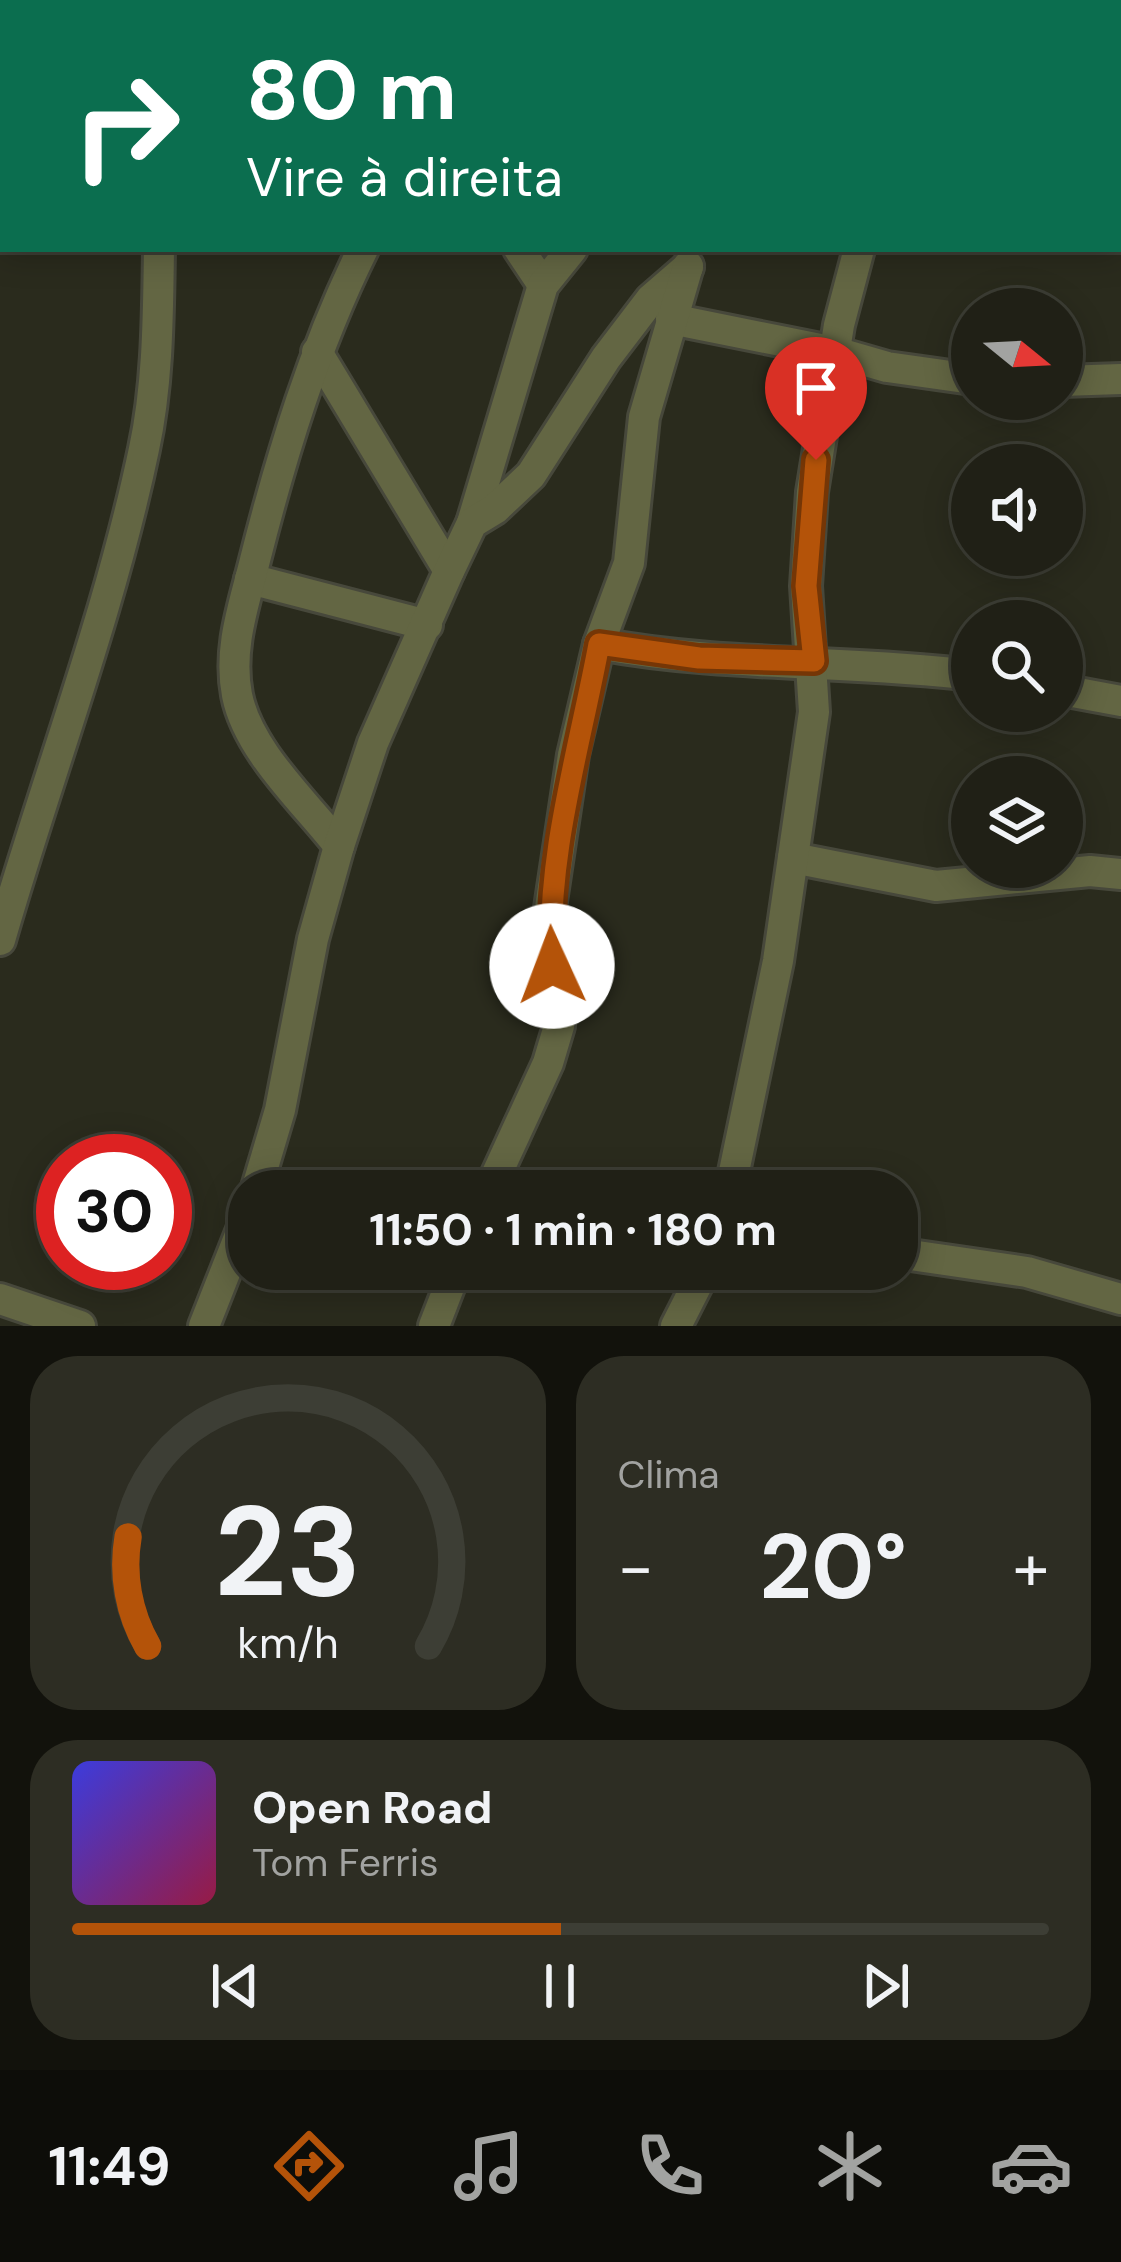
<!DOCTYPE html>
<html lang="pt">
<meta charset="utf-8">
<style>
:root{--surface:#202016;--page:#2d2d23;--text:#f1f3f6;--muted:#a2a3a1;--line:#3d3e35;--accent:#b45309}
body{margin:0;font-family:"DM Sans",sans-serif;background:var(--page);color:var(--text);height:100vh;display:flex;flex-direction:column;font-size:45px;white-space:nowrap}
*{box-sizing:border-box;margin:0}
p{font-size:39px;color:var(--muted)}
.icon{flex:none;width:66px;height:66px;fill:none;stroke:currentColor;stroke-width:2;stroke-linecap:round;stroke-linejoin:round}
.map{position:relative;height:1326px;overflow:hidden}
.drawer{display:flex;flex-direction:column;gap:30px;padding:30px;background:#12120c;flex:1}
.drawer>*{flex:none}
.banner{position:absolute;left:0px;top:0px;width:1122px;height:252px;box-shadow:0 6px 30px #0003,0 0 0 3px var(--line);background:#0b6e4f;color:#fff;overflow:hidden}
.needle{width:78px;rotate:108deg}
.fabs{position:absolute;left:951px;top:288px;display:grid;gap:24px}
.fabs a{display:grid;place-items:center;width:132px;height:132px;border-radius:50%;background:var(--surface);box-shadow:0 6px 30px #0003,0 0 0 3px var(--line);font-size:60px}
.speed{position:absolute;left:36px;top:1134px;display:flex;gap:24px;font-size:60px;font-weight:700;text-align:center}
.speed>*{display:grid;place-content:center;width:156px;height:156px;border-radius:50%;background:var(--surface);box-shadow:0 6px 30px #0003,0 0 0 3px var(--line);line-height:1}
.speed .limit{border:18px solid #d22;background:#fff;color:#111}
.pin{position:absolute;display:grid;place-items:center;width:102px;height:102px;color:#fff;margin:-123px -51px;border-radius:50% 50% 50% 0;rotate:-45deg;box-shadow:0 0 12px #0007}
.pin .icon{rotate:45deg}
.me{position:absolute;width:132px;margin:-66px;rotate:358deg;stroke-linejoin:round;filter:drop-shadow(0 0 9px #0008)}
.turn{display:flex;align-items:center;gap:42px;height:252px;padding:0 48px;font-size:54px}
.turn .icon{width:156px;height:156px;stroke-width:2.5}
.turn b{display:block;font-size:84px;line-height:102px}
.big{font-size:90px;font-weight:700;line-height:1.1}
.drawer .widget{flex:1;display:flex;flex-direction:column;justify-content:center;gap:18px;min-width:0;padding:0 42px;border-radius:48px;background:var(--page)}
.drawer .dial{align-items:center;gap:0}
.dial svg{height:312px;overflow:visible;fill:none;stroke:var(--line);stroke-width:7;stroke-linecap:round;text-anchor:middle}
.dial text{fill:var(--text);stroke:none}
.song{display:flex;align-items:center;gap:36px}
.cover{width:144px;height:144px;border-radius:18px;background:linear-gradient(135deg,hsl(240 70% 55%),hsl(340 70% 35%))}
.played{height:12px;border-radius:6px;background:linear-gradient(90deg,var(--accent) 50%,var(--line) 50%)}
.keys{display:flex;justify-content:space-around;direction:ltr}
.heat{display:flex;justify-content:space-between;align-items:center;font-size:66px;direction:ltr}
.drawer .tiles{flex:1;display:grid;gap:30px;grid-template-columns:1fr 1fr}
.widget:last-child{grid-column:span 2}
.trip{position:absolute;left:228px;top:1170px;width:690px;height:120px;border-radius:48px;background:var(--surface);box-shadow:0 6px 30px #0003,0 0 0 3px var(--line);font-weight:700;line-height:120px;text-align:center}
.menu{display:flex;height:192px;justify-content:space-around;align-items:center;background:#0d0d09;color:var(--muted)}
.menu .icon{width:84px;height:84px}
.menu .active{color:var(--accent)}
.menu b{font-size:54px;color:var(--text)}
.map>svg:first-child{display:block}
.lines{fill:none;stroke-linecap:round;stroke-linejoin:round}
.minor-casing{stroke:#47483b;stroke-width:36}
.minor{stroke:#636643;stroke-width:30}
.route-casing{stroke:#753606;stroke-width:30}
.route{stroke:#b45309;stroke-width:21}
</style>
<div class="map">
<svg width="1121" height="1326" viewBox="0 0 1121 1326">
<rect width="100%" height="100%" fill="#2a2b1d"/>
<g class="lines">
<defs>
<g id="minor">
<path d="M 249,0 L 266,3"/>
<path d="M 1025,0 L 1033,3"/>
<path d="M 176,3 L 176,0"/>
<path d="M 300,3 L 306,0"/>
<path d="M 778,3 L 780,0"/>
<path d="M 934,3 L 936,0"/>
<path d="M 1119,40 L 1121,41"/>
<path d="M 0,141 L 3,142"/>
<path d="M 519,249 L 543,285"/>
<path d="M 671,319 L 835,352 L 887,367 L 972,379"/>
<path d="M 317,352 L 449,571"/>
<path d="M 1062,381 L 1121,379"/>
<path d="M 472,523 L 543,285 L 572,249"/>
<path d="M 250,579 L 427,625"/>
<path d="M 599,644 C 722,667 848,660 972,675"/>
<path d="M 1062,690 L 1121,701"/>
<path d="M 339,846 C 305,802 248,751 237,695 C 228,648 244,605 255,560 C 282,453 314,348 363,249"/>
<path d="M 793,858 L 936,886 L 1090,871 L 1121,874"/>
<path d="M 0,940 C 47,776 109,617 144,449 C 158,384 158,315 159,249"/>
<path d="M 256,1191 L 280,1110 L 313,939 L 339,846 L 373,743 L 449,571 L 472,523 L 495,509 L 531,475 L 606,358 L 651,299 L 688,267"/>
<path d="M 489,1191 L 548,1063 L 559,1026 L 550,908 L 573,755 L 599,644 L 629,563 L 644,417 L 688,266"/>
<path d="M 730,1191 L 778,961 L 814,712 L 806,586 L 812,492 L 839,325 L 859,249"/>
<path d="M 897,1253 L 1027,1272 L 1121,1299"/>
<path d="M 0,1299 L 80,1326"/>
<path d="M 204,1326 L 249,1212"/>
<path d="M 434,1326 L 456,1269"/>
<path d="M 676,1326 L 705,1269"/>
</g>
</defs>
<use href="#minor" class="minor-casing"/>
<use href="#minor" class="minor"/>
</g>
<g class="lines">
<defs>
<path id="route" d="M 552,966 C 546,856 579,751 599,644 L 699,658 L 814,661 L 806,586 L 816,460"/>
</defs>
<use href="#route" class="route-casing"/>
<use href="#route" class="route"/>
</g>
</svg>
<div class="fabs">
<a><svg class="needle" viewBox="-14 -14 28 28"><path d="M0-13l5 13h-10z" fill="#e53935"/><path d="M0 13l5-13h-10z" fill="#a2a3a1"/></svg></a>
<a><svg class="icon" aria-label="sound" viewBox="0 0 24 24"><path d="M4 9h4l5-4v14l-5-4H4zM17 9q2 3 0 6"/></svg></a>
<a><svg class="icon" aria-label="search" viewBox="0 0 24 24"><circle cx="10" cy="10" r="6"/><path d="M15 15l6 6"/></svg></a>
<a><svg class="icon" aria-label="layers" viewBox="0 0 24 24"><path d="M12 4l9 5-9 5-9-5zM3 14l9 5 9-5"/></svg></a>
</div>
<div class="speed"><div class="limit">30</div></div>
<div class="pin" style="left:816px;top:460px;background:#d93025"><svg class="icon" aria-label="arrive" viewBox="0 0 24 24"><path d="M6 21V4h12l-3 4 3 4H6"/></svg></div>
<svg class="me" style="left:552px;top:966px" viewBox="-20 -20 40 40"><circle r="19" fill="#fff"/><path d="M0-13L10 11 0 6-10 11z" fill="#b45309"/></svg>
<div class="trip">11:50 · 1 min · 180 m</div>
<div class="banner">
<div class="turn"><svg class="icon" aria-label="right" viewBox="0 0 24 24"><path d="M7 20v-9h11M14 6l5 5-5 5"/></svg><div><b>80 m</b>Vire à direita</div></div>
</div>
</div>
<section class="drawer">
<div class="tiles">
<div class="widget dial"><svg viewBox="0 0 100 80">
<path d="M14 69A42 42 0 1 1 86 69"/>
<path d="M14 69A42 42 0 0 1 9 41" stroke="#b45309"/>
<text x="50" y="56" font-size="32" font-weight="700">23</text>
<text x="50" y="72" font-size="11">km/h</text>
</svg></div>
<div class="widget"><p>Clima</p>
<div class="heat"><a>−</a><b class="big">20°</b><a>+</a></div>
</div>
<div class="widget">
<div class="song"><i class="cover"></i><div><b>Open Road</b><p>Tom Ferris</p></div></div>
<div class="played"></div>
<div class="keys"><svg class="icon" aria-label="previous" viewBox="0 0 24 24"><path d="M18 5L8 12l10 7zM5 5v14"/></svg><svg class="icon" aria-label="pause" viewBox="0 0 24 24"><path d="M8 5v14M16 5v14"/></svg><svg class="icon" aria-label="next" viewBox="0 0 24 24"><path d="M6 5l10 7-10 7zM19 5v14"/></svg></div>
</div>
</div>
</section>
<nav class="menu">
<b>11:49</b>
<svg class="icon active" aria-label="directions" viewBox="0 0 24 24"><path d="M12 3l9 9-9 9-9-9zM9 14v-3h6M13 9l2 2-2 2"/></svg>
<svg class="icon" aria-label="music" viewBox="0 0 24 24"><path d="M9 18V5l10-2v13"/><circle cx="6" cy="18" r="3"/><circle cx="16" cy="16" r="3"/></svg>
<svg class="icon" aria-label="phone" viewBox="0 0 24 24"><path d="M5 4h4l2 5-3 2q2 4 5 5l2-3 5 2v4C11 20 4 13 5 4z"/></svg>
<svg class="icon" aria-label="climate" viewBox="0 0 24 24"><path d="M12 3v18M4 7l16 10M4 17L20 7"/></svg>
<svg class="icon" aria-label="car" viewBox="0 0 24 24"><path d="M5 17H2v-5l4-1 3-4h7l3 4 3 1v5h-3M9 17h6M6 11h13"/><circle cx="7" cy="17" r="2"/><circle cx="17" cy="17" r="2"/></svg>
</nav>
